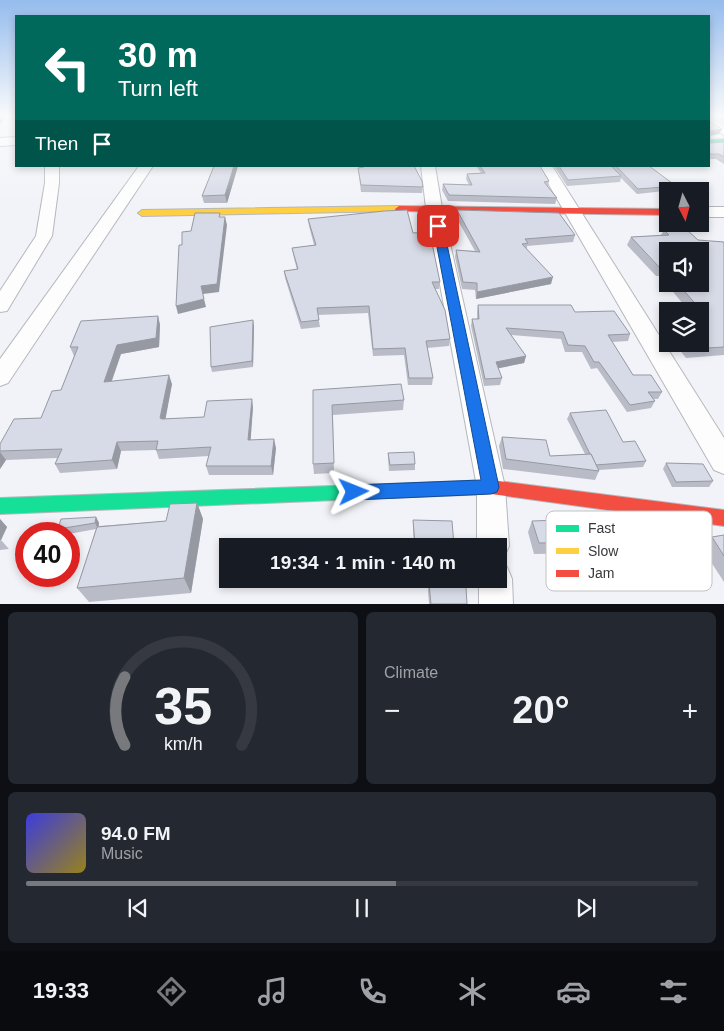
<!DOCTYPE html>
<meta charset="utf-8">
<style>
:root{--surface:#171b24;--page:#242831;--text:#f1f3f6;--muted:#9ea1a6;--line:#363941;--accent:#78797d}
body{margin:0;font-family:Helvetica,sans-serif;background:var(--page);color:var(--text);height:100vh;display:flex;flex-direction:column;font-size:19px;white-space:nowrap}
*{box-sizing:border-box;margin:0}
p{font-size:16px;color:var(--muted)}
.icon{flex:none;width:28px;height:28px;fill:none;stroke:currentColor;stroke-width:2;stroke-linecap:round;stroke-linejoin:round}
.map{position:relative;height:604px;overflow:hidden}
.panel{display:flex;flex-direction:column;gap:8px;padding:8px;background:#0d0f14;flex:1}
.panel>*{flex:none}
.guide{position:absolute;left:15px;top:15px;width:695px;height:152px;border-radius:0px;box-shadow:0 2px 8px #0003;background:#00695c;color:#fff;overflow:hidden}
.needle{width:32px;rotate:174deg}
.fabs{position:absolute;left:659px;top:182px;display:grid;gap:10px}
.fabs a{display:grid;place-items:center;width:50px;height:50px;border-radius:0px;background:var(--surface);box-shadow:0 2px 8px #0003;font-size:25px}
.speed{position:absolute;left:15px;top:522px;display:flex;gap:10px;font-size:25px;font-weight:700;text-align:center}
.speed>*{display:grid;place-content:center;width:65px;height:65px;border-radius:50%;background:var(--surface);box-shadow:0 2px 8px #0003;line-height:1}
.speed .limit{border:8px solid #d22;background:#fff;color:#111}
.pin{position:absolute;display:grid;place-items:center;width:42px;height:42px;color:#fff;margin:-21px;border-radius:10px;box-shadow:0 2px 8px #0006}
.me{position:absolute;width:55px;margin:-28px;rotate:88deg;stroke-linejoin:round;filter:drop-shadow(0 0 4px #0008)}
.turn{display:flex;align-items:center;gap:18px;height:105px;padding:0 20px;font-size:22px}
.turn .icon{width:65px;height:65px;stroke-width:2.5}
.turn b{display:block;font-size:35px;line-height:42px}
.then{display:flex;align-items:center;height:48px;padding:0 20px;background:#0003;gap:10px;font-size:19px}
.big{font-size:38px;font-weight:700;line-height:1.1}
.panel .card{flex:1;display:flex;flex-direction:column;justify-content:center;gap:8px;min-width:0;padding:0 18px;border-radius:8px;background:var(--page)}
.panel .dial{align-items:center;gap:0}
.dial svg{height:130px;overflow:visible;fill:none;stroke:var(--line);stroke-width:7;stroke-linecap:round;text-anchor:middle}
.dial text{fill:var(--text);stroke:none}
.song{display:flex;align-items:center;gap:15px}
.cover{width:60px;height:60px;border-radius:8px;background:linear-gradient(135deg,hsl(240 70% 55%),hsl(50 70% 35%))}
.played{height:5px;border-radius:2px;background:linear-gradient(90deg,var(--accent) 55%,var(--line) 55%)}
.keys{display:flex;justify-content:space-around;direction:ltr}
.heat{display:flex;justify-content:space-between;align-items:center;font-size:28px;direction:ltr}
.panel .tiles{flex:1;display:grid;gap:8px;grid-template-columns:1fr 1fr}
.card:last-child{grid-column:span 2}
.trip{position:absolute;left:219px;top:538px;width:288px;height:50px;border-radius:0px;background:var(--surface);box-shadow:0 2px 8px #0003;font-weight:700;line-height:50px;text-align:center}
.tabs{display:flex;height:80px;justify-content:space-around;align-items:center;background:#090b0e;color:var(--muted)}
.tabs .icon{width:35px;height:35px}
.tabs .selected{color:var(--accent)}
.tabs b{font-size:22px;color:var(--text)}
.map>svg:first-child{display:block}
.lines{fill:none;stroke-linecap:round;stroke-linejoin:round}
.street-casing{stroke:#b6b8bb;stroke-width:2}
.fast-casing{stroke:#b6b8bb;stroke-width:2}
.slow-casing{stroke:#b6b8bb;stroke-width:2}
.jam-casing{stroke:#b6b8bb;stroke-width:2}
.street{fill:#fdfdfe;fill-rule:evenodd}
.fast{fill:#16e098;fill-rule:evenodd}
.slow{fill:#ffcf43;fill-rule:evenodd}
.jam{fill:#f24e42;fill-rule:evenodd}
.wall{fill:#b9bcc7;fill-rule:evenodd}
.shaded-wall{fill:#9699a2}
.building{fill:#d7dbe7;stroke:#9699a2}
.route{fill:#1a73e8;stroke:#114b97}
.key{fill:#fff;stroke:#c3c3c4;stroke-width:1}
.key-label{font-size:14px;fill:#37383b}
</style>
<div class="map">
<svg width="724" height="604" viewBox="0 0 724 604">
<rect width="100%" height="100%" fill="#f1f3f8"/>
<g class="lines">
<defs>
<g id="street">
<path d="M 709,118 L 724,126 L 724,135 L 709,126 Z"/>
<path d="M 16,137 L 16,145 L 0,146 L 0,138 Z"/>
<path d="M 45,166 L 59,166 L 59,183 L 52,236 L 7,311 L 0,312 L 0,291 L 36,236 L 45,183 Z"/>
<path d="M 139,166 L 153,166 L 8,383 L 0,386 L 0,359 Z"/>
<path d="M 421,166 L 435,166 L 442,208 L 505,487 L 509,546 L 504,557 L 498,560 L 498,546 L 477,546 L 477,487 L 426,208 Z"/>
<path d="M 538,166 L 552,166 L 724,438 L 724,474 L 714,470 Z"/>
<rect x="700" y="207" width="24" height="10"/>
<path d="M 498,563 L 507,567 L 512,579 L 513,604 L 479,604 L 479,579 L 498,579 Z"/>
</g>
<g id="fast">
<path d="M 724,139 L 724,143 L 709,144 L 709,140 Z"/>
<path d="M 360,485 L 366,487 L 368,492 L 366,497 L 360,499 L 0,514 L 0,498 Z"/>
</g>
<path id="slow" d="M 399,206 L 403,209 L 402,211 L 142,216 L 138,213 L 142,210 Z"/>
<g id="jam">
<path d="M 399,206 L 668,209 L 668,215 L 396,211 L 395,209 Z"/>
<path d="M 491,480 L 724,510 L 724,526 L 491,494 L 360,499 L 354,497 L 352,492 L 354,487 L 360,485 Z"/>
</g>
</defs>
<use href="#street" class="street-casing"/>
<use href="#fast" class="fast-casing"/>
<use href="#slow" class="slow-casing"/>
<use href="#jam" class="jam-casing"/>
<use href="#street" class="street"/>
<use href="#fast" class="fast"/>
<use href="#slow" class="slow"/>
<use href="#jam" class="jam"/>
</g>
<g class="wall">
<path d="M 709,116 L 724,116 L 724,124 L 710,117 L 709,121 L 719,134 L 710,135 L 710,143 L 724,142 L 724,164 L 716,159 L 709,159 Z"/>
<path d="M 214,166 L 238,166 L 227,203 L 204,203 L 202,196 Z"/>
<path d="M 362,166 L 414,166 L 423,187 L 422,193 L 361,192 L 358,168 L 362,167 Z"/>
<path d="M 476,166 L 540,166 L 549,181 L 548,187 L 557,198 L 555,204 L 448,201 L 442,190 L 443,184 L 469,185 L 466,179 L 467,174 L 481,173 Z"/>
<path d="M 554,166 L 649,166 L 676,186 L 674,190 L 637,194 L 621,178 L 620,182 L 567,186 Z"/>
<path d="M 457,210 L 575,235 L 573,242 L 527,246 L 527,249 L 551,284 L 476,299 L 475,290 L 462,289 L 455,257 L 456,250 L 475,251 L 456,217 Z"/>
<path d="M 308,219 L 413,233 L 440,282 L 439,289 L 435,289 L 450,339 L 449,346 L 427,348 L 433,378 L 432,385 L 408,385 L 404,355 L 373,356 L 368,313 L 318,315 L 320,327 L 301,329 L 285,278 L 284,271 L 297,270 L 293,254 L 292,248 L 314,245 L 309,226 Z"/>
<path d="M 664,230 L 698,240 L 724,242 L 724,355 L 686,358 L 675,344 L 700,344 L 700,311 L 675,311 L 688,310 L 660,276 L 656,276 L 627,245 L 631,237 L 661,235 ZM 668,251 L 700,284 L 668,284 Z"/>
<path d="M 478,305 L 575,312 L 630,334 L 628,341 L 612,342 L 633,375 L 662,392 L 658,399 L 653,399 L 655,401 L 651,408 L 627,412 L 597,368 L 591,369 L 582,352 L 565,352 L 561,339 L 511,335 L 526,356 L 524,363 L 498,368 L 502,378 L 500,385 L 484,386 L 471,326 L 472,319 L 477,319 L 477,312 Z"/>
<path d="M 158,316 L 160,325 L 159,347 L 121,354 L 112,381 L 172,384 L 165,419 L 204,417 L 253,407 L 250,440 L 276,448 L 273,475 L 209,475 L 206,466 L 209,456 L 159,459 L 156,450 L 121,451 L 117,469 L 60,473 L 55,464 L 57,458 L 6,460 L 0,469 L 0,444 L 41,418 L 61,390 L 74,356 L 70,347 Z"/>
<path d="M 254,326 L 253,367 L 212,372 L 211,367 Z"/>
<path d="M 313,390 L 404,400 L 403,410 L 333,415 L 334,473 L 314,474 L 313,464 Z"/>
<path d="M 570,413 L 623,442 L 646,461 L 643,467 L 599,470 L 599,471 L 595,480 L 503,469 L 499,446 L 502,437 L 550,456 L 585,454 L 567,419 Z"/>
<path d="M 388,453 L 415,464 L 415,470 L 389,471 L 388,459 Z"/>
<path d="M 666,463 L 713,481 L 709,487 L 672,487 L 663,469 Z"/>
<path d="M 197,503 L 203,519 L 191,593 L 89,602 L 77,588 L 96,529 L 69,534 L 61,534 L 58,529 L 96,517 L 99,523 L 99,526 L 166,521 Z"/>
<path d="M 0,519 L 7,527 L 1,540 L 9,549 L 0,550 Z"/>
<path d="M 413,520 L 454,546 L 414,546 L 413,526 Z"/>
<path d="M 532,521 L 596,542 L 590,553 L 534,554 L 528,532 Z"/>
<path d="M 724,535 L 724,582 L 702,548 L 712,537 Z"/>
<path d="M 429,584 L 467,604 L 429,604 L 428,590 Z"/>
</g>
<g class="shaded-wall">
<path d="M 0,116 L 7,117 L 0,124 Z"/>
<path d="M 722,129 L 719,134 L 709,136 L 710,131 Z"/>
<path d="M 234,166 L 238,166 L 227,203 L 225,195 Z"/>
<path d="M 225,217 L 227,225 L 219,292 L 203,294 L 201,286 Z"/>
<path d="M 553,277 L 551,284 L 476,299 L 477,292 Z"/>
<path d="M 204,299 L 206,307 L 178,314 L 176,306 Z"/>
<path d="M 158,316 L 160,325 L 159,347 L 121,354 L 108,391 L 104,382 L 117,345 Z"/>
<path d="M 253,320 L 254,326 L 253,367 L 252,361 Z"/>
<path d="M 526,356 L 524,363 L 495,369 L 496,362 Z"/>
<path d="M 169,375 L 172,384 L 164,427 L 160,418 Z"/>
<path d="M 252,399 L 253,407 L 250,449 L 248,440 Z"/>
<path d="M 274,439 L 276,448 L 273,475 L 271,466 Z"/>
<path d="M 117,442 L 121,451 L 117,469 L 112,460 Z"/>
<path d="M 0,452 L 6,460 L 0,469 Z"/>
<path d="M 197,503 L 203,519 L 191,593 L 184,578 Z"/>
<path d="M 96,517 L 99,523 L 98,529 L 95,523 Z"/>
<path d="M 0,519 L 7,527 L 1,540 L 0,540 Z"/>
</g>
<g class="building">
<path d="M 709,116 L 710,116 L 709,121 L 722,129 L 710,131 L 710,143 L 724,142 L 724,157 L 719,154 L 709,154 Z"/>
<path d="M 214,166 L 234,166 L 225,195 L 202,196 Z"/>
<path d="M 363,166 L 414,166 L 422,181 L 423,187 L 361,185 L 358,168 L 364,167 Z"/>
<path d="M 480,166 L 540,166 L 549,181 L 544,182 L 557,198 L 449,195 L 443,184 L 472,185 L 467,174 L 485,173 Z"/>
<path d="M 559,166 L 611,166 L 621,176 L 568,180 Z"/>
<path d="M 616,166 L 649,166 L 676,186 L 638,189 Z"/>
<path d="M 407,210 L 413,233 L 428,232 L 433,248 L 440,282 L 432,282 L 445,310 L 450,339 L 426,341 L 433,378 L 409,378 L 405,348 L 373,349 L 369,306 L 317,308 L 319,320 L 301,322 L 284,271 L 298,269 L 292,248 L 316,245 L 308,219 L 384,211 Z"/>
<path d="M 457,210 L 559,213 L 575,235 L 525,239 L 528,243 L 522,244 L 553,277 L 477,292 L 477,283 L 463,282 L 456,250 L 480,252 Z"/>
<path d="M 195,213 L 220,213 L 219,217 L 225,217 L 217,284 L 201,286 L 204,299 L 176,306 L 179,245 L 182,245 L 182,232 L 191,231 Z"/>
<path d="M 686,229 L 698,240 L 724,242 L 724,347 L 691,349 L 687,344 L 700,344 L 700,311 L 675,311 L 700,309 L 678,284 L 700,284 L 700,251 L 668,251 L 668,271 L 664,268 L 660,268 L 631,237 L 669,235 L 664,230 Z"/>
<path d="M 478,305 L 571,305 L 575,312 L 614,311 L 630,334 L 608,335 L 633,375 L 651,375 L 662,392 L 648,392 L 655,401 L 630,405 L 599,362 L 594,362 L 585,346 L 568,345 L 563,332 L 506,328 L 526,356 L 496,362 L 502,378 L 485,379 L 472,319 L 479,319 Z"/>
<path d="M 158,316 L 156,338 L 117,345 L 104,382 L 169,375 L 160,418 L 162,419 L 204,417 L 207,401 L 252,399 L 248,440 L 274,439 L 271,466 L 206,466 L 211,447 L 156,450 L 158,441 L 117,442 L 112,460 L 55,464 L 62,449 L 0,451 L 0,444 L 14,419 L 41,418 L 52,391 L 61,390 L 78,347 L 70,347 L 81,321 Z"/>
<path d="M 253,320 L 252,361 L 211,367 L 210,327 Z"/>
<path d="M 401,384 L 404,400 L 332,405 L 334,463 L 313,464 L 313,390 Z"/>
<path d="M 606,410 L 623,442 L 635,441 L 646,461 L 596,465 L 591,454 L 590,454 L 570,413 Z"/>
<path d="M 502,437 L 546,440 L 550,456 L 591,454 L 599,471 L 506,459 Z"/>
<path d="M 414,452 L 415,464 L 390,465 L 388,453 Z"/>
<path d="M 666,463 L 703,464 L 713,481 L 676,482 Z"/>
<path d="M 197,503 L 184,578 L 77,588 L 97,527 L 166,521 L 170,504 Z"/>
<path d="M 96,517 L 95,523 L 58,529 L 61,519 Z"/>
<path d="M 587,519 L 596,542 L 539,543 L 532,521 Z"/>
<path d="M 413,520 L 452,521 L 454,546 L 415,545 Z"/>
<path d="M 724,535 L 724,556 L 712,537 Z"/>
<path d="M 429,584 L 466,587 L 467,604 L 431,604 Z"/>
</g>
<linearGradient id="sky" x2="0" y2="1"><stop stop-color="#95bced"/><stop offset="0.58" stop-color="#f9fafc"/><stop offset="1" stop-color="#f9fafc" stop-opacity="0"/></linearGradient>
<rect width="724" height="201" fill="url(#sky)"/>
<path class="route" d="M 438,223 L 443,226 L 499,487 L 497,492 L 491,494 L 354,500 L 348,497 L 345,492 L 348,487 L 354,485 L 481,480 L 433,226 Z"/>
<rect x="546" y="511" width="166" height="80" rx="8" class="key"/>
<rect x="556" y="525" width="23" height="7" fill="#16e098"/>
<rect x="556" y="548" width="23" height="6" fill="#ffcf43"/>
<rect x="556" y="570" width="23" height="7" fill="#f24e42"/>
<g class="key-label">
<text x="588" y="533">Fast</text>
<text x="588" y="556">Slow</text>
<text x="588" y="578">Jam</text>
</g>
</svg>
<div class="fabs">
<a><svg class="needle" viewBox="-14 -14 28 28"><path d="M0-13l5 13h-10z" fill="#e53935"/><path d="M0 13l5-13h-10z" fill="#9ea1a6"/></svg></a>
<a><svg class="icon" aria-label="sound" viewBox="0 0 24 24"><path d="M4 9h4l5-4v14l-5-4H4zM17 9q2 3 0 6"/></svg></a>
<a><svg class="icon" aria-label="layers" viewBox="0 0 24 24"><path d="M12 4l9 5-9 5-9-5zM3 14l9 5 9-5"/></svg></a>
</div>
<div class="speed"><div class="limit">40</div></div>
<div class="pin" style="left:438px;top:226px;background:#d93025"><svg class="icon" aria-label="arrive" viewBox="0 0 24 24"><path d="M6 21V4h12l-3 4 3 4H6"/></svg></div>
<svg class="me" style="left:354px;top:492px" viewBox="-20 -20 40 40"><path d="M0-17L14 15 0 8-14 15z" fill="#1a73e8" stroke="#fff" stroke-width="4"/></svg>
<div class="trip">19:34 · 1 min · 140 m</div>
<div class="guide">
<div class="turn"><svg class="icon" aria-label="left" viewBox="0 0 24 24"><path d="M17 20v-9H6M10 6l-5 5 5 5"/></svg><div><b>30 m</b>Turn left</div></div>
<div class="then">Then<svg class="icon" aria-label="arrive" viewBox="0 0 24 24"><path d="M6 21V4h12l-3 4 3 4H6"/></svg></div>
</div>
</div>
<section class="panel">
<div class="tiles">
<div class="card dial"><svg viewBox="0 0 100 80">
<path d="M14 69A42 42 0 1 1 86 69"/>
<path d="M14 69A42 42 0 0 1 14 27" stroke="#78797d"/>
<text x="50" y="56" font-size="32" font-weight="700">35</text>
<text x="50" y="72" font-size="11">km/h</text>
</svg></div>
<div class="card"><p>Climate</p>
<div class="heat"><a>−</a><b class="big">20°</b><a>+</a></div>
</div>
<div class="card">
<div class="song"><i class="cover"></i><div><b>94.0 FM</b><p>Music</p></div></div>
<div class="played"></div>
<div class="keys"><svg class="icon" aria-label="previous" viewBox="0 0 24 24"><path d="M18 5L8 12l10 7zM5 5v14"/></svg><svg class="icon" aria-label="pause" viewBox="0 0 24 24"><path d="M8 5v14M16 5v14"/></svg><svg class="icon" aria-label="next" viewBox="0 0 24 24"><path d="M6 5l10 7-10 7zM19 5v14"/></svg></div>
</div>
</div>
</section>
<nav class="tabs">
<b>19:33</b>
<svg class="icon selected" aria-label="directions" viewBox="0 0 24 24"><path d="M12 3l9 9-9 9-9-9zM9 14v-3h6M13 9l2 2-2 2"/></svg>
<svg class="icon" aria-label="music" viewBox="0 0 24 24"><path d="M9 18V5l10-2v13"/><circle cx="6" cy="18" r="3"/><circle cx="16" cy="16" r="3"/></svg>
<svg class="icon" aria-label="phone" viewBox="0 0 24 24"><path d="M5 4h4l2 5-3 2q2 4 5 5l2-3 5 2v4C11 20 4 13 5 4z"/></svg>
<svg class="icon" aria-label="climate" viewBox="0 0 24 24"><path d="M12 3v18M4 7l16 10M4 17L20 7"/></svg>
<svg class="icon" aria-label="car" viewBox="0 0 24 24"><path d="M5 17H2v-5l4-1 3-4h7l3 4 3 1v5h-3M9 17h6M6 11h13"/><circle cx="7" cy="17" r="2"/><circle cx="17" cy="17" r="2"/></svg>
<svg class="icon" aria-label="filters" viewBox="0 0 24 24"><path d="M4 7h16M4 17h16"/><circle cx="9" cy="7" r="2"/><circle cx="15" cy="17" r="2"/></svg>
</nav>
